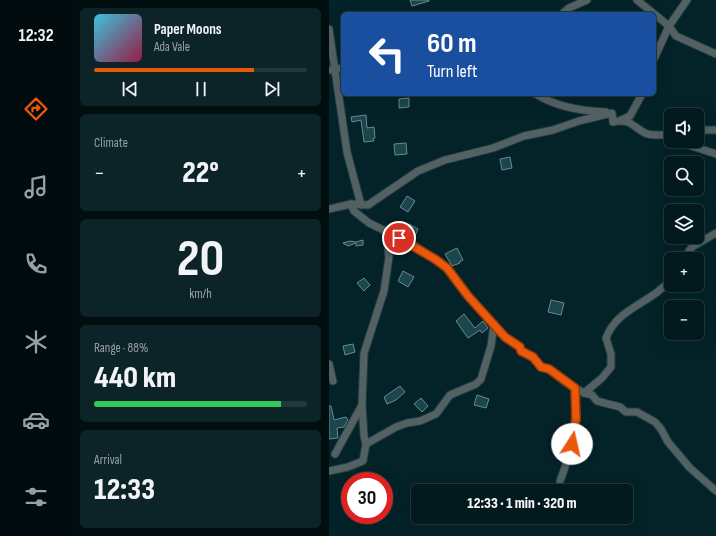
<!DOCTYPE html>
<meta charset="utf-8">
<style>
:root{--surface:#021a1e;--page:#0c2327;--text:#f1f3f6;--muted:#96a1a4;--line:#23383c;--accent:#ea580c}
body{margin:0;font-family:"Sofia Sans Condensed",sans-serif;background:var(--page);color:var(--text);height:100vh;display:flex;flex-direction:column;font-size:15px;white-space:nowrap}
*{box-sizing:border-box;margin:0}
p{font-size:13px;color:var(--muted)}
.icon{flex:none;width:22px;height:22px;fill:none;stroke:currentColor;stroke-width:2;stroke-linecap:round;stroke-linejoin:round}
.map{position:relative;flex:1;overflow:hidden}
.side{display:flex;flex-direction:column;gap:8px;padding:8px;background:#010e10;width:257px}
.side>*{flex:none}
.guide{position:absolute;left:12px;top:12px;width:315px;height:84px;border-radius:6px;box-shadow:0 4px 16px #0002,0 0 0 1px var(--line);background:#1a4fa0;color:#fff;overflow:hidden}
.buttons{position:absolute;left:335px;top:108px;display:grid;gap:8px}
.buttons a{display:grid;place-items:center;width:40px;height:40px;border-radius:6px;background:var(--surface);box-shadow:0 4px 16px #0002,0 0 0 1px var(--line);font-size:20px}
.speed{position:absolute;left:12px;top:472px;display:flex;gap:8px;font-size:20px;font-weight:700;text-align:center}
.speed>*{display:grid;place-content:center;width:52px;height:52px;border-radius:50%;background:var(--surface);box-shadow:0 4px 16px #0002,0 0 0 1px var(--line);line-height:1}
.speed .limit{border:6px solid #d22;background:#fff;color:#111}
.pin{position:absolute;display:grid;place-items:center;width:34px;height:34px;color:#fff;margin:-17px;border:2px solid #fff;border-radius:50%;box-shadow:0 1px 4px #0007}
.me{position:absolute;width:44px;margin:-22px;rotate:10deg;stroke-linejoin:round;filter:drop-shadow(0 0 3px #0008)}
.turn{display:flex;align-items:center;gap:14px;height:84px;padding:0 20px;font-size:18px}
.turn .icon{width:52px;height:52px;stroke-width:2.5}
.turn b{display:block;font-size:28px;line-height:34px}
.big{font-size:30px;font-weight:800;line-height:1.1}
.side .tile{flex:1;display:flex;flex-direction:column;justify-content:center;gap:6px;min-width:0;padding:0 14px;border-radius:6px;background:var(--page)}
.side .dial{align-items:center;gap:0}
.dial b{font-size:52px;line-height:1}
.song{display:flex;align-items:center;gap:12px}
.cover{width:48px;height:48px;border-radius:6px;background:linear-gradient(135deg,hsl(190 70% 55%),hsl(340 70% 35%))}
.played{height:4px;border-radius:2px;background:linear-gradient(90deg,var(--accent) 75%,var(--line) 75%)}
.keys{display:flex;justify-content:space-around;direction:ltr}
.heat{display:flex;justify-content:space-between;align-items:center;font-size:22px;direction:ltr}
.charge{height:6px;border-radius:3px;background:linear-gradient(90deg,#34c759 88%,var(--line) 0)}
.trip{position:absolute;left:82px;top:484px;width:222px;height:40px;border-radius:6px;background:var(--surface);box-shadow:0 4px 16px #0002,0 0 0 1px var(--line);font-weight:800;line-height:40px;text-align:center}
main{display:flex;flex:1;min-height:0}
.dock{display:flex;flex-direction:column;width:72px;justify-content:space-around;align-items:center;background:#010a0c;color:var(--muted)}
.dock .icon{width:28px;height:28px}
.dock .selected{color:var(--accent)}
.dock b{font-size:18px;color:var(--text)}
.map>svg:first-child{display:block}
.building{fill:#1b464e;stroke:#698990}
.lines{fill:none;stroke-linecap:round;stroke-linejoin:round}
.minor-casing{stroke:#203e42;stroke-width:9}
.minor{stroke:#546163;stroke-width:7}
.route-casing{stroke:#983908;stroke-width:10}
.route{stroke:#ea580c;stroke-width:7}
</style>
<main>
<nav class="dock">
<b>12:32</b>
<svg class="icon selected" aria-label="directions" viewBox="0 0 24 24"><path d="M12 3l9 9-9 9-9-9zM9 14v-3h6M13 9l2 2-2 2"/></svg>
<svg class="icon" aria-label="music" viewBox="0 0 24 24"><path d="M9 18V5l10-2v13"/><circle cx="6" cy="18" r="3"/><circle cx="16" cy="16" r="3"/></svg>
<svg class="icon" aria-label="phone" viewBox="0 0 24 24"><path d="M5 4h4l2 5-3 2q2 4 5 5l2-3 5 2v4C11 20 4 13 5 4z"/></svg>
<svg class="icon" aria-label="climate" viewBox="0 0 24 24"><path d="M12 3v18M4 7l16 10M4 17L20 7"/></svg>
<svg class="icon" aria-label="car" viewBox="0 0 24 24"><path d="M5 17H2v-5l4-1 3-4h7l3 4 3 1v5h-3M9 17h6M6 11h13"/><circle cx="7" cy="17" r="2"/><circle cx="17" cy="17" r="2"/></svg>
<svg class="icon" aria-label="filters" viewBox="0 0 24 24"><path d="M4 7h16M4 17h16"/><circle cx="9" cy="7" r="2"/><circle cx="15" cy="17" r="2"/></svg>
</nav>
<section class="side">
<div class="tile">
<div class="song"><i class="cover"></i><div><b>Paper Moons</b><p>Ada Vale</p></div></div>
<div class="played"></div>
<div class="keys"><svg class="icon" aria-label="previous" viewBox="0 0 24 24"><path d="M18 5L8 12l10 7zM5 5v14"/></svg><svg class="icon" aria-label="pause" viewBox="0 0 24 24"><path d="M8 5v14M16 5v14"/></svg><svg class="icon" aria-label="next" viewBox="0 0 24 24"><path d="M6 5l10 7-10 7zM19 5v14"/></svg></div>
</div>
<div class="tile"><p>Climate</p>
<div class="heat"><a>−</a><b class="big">22°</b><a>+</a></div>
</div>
<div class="tile dial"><b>20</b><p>km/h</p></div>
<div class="tile"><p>Range · 88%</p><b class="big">440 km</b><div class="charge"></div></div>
<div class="tile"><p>Arrival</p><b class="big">12:33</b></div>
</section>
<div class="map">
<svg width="387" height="536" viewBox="0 0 387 536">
<rect width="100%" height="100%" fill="#032328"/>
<g class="building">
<path d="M 81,0 L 100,0 L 100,1 L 83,6 Z"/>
<path d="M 80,98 L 80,107 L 70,108 L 70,99 Z"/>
<path d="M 37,115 L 38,128 L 45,127 L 46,138 L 44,139 L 45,141 L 35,142 L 32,120 L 23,122 L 22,117 Z"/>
<path d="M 77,143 L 78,154 L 66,155 L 65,144 Z"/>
<path d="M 181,157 L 183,168 L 173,170 L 171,159 Z"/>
<path d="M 78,196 L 86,201 L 79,212 L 71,207 Z"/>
<path d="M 80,224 L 89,229 L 85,238 L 76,233 Z"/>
<path d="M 34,240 L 34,245 L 27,246 L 27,243 L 19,246 L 14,243 L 21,241 L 27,242 Z"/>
<path d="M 128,248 L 134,260 L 130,262 L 131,263 L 123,266 L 116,254 Z"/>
<path d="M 74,271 L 85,277 L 79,287 L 69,281 Z"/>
<path d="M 35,278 L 41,285 L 35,291 L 28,283 Z"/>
<path d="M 222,300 L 235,303 L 232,315 L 219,312 Z"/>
<path d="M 135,314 L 146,328 L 154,321 L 159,328 L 153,333 L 151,330 L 139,338 L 127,321 Z"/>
<path d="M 24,344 L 26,352 L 16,355 L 14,346 Z"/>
<path d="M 71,386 L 76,392 L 67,400 L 58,404 L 55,397 Z"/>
<path d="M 148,395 L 160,399 L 157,408 L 145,405 Z"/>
<path d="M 92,398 L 99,406 L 93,412 L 85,404 Z"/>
<path d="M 0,406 L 2,406 L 5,420 L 17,417 L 19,420 L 15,427 L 8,428 L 9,438 L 0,439 Z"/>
</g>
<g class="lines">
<defs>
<g id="minor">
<path d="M 308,0 L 340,26 L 347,36 L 387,54"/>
<path d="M 233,14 L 240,8 L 258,0"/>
<path d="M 0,29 L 18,152 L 32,205"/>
<path d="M 325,59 L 340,26 L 358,0"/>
<path d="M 0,70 L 14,68"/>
<path d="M 207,94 C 227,107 253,111 277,112"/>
<path d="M 292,120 L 301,116 L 313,94"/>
<path d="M 368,130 L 387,130"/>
<path d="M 347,141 L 387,154"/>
<path d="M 22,204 L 25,211 L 40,223 L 83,244 L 118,268 L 139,296 L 176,337 L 191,347 L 192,351 L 203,357 L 212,367 L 220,369 L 236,382 L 255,393 L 263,395 L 268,401 L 291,407 L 297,412 L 308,412 L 326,422 L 332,429 L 339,442 L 361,468 L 387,491"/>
<path d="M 0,209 L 22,204 L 39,205 L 89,171 L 116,160 L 164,148 L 195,136 L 224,130 L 250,121 L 283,113 L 284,122 C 301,118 303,126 316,133 C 322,136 336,135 342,134"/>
<path d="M 354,259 L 363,247 L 387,233"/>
<path d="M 0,364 L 4,381"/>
<path d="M 255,393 L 273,378 L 282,367 L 282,354 L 277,338 C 289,307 322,304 342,279"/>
<path d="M 37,444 L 67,427 L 78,423 L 91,421 L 107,414 L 121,395 L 147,384 L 152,379 L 162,346 L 165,324"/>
<path d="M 6,454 L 33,405"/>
<path d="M 0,471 L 19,467 L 34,461 L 37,444 L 35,436 L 33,405 L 35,353 L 55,291 L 60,257 L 57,231"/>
<path d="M 231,481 C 243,451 249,421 246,388"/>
</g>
</defs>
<use href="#minor" class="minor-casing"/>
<use href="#minor" class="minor"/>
</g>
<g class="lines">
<defs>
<path id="route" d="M 70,238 L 106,259 L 118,268 L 139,296 L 176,337 L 191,347 L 192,351 L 204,357 L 212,367 L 220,369 L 246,388 L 247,419 L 243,444"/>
</defs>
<use href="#route" class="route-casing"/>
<use href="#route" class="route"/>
</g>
</svg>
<div class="buttons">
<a><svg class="icon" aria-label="sound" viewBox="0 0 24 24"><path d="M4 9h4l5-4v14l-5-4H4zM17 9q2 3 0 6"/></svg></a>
<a><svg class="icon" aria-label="search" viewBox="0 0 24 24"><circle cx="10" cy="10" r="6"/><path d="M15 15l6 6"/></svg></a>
<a><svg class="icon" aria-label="layers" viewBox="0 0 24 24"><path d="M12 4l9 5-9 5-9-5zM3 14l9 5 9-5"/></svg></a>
<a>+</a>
<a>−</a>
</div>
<div class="speed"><div class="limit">30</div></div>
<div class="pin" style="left:70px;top:238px;background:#d93025"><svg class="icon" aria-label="arrive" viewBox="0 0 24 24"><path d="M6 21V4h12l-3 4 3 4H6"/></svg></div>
<svg class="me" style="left:243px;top:444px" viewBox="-20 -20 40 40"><circle r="19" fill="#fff"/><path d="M0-13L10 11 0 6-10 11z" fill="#ea580c"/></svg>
<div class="trip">12:33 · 1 min · 320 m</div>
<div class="guide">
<div class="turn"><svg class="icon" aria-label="left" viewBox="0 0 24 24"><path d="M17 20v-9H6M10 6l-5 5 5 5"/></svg><div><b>60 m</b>Turn left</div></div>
</div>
</div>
</main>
